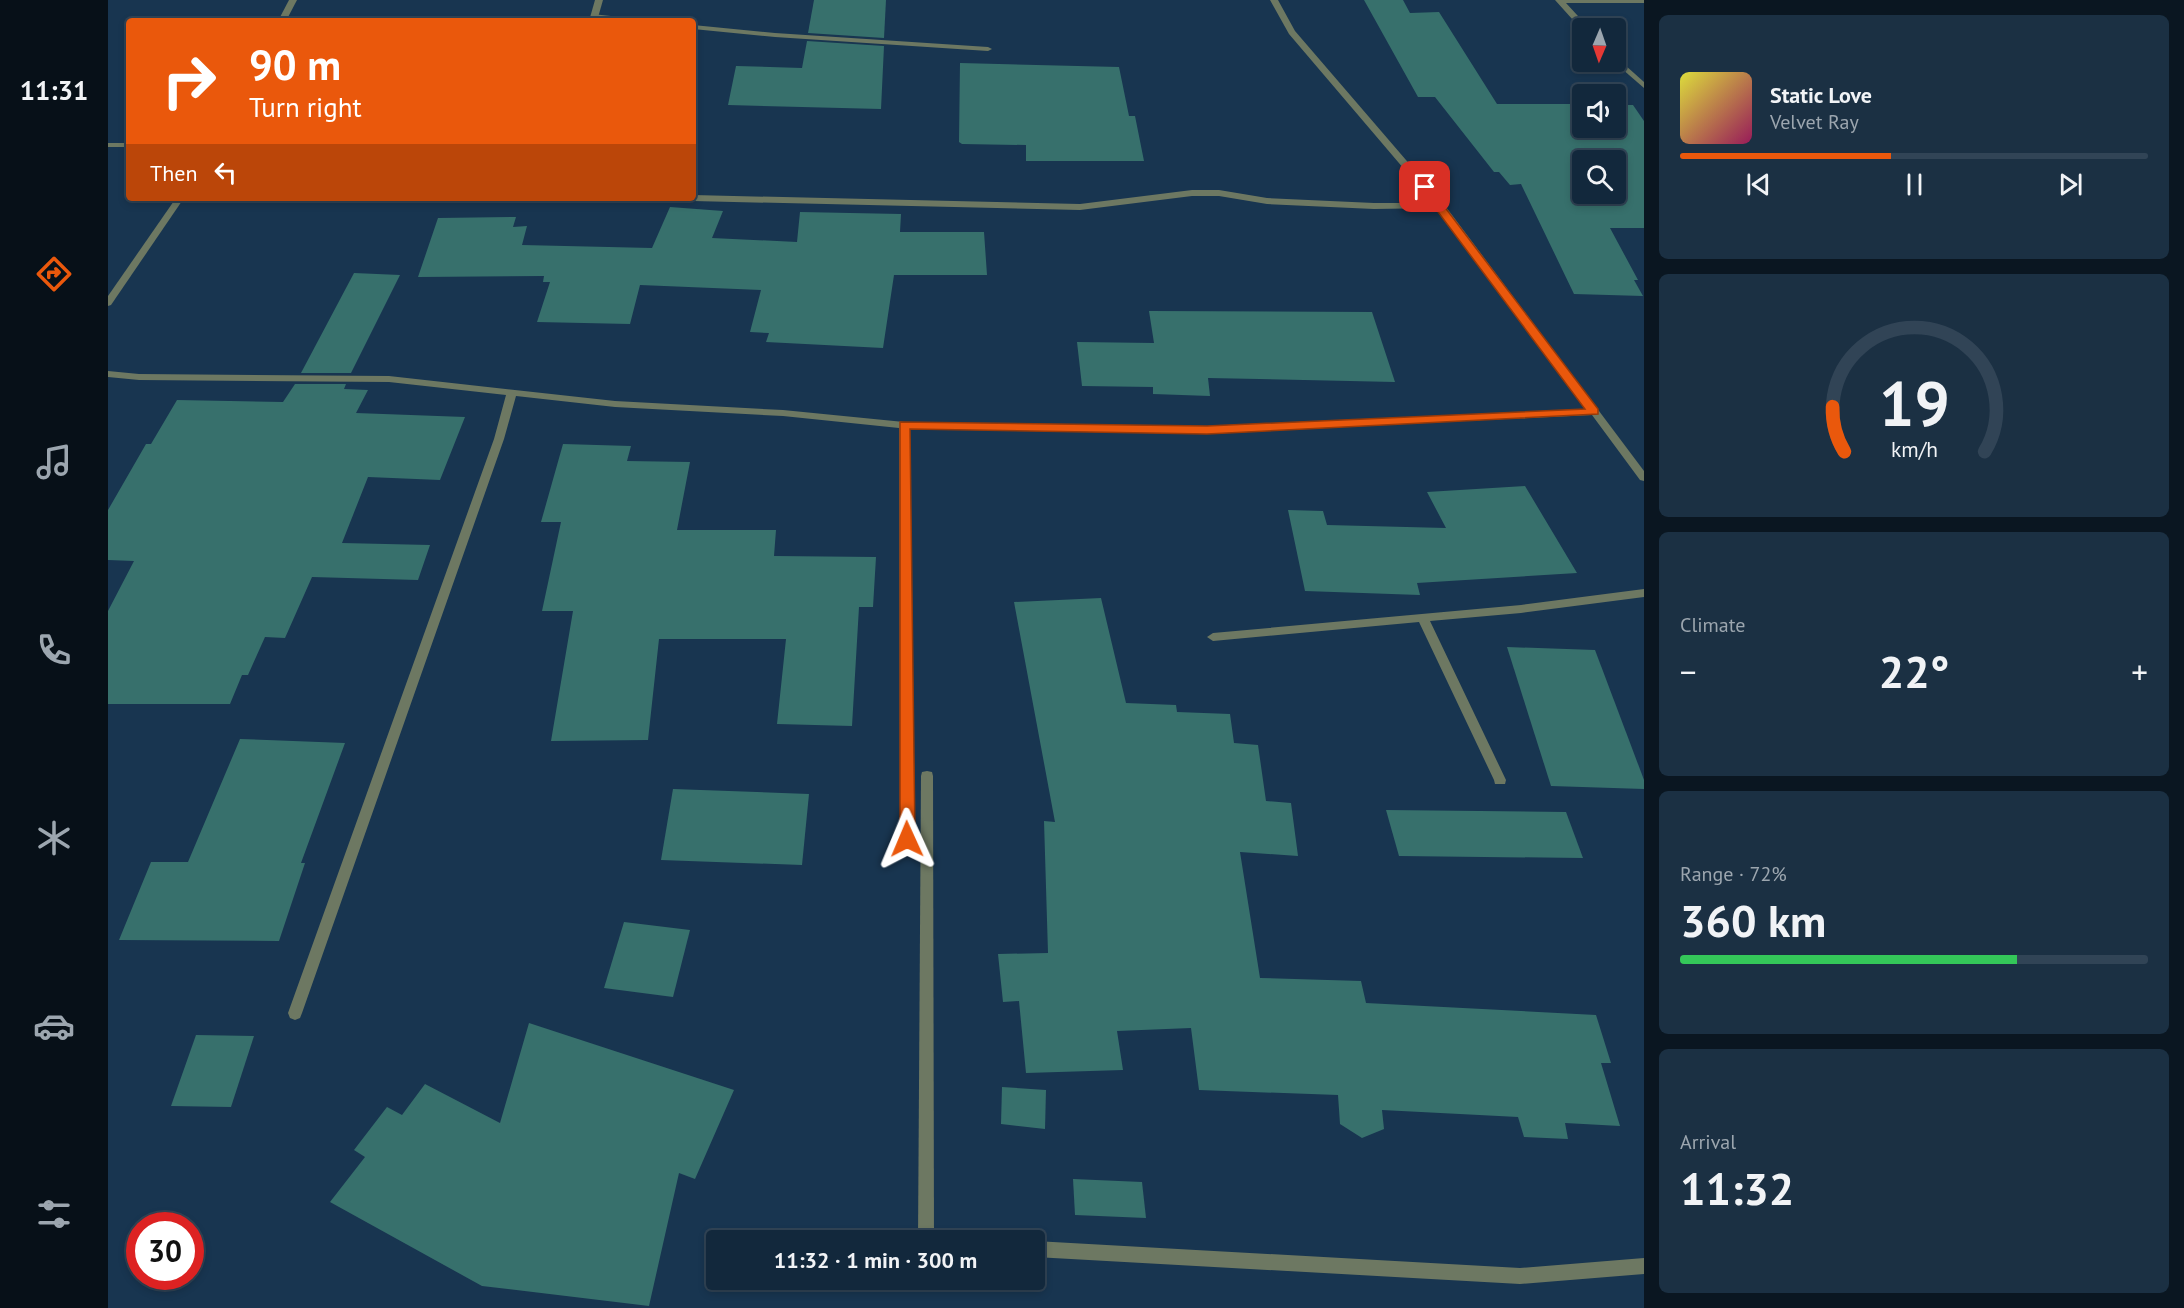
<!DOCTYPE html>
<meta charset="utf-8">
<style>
:root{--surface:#12283c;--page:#1b3043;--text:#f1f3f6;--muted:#9ca6af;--line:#314456;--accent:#ea580c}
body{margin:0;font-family:"PT Sans",sans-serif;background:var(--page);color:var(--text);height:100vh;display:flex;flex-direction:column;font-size:22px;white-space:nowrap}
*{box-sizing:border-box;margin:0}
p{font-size:20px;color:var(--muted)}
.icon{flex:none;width:33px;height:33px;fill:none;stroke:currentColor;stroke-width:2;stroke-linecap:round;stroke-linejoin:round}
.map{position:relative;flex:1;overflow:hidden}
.sheet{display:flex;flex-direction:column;gap:15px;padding:15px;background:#0a1621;width:540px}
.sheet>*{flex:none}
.guide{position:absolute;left:18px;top:18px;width:570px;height:183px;border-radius:6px;box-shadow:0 3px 9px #0003,0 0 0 2px var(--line);background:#ea580c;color:#fff;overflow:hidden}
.needle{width:39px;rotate:182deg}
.buttons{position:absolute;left:1464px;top:18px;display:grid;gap:12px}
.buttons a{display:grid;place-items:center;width:54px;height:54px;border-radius:6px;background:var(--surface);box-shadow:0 3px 9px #0003,0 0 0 2px var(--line);font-size:30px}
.speed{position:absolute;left:18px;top:1212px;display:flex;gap:12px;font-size:30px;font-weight:700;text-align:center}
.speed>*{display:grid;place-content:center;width:78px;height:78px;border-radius:50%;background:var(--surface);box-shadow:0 3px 9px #0003,0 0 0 2px var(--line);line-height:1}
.speed .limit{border:9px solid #d22;background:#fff;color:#111}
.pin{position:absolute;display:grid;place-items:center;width:51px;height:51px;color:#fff;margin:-26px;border-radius:12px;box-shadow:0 3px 9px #0006}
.me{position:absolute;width:66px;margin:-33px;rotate:359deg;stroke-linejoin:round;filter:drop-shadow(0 0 4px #0008)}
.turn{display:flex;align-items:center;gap:21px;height:126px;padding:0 24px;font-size:27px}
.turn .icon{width:78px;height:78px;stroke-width:2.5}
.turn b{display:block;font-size:42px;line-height:51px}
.then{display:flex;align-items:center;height:57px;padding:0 24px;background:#0003;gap:12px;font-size:22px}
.big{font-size:45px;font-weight:600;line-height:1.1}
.sheet .card{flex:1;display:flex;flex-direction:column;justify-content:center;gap:9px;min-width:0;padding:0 21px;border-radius:9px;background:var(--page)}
.sheet .dial{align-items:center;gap:0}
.dial svg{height:156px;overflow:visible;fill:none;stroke:var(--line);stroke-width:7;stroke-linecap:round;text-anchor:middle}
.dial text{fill:var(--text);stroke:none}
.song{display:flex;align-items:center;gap:18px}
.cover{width:72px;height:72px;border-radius:9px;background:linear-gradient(135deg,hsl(60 70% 55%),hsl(330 70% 35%))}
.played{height:6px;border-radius:3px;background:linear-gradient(90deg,var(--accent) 45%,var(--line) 45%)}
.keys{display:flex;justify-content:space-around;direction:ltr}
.heat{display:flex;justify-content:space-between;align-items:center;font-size:33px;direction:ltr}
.charge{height:9px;border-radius:4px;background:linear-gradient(90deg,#34c759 72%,var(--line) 0)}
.trip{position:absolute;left:598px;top:1230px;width:339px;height:60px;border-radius:6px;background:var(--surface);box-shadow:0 3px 9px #0003,0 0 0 2px var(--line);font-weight:600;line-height:60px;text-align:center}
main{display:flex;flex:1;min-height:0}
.tab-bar{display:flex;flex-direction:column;width:108px;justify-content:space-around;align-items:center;background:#071018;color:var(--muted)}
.tab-bar .icon{width:42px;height:42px}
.tab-bar .current{color:var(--accent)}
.tab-bar b{font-size:27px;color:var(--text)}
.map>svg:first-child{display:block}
.building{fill:#37706c;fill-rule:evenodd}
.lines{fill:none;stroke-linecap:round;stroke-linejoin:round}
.lane{fill:#6d7862;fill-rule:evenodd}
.street{fill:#6d7862;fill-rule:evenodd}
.route{fill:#ea580c;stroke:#983908;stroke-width:1.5}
</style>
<main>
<nav class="tab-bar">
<b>11:31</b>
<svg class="icon current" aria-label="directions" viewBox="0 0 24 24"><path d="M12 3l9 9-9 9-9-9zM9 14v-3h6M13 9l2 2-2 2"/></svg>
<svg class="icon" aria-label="music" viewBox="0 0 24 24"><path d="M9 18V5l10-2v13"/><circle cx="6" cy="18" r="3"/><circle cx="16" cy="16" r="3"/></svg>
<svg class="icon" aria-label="phone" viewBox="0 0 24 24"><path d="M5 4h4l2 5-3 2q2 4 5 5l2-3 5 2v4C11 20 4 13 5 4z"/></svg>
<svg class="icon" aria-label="climate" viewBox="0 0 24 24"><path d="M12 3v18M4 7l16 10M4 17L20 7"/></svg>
<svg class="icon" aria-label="car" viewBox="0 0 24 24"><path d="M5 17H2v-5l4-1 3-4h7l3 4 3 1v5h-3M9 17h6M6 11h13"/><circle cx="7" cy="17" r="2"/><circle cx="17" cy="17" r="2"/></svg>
<svg class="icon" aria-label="filters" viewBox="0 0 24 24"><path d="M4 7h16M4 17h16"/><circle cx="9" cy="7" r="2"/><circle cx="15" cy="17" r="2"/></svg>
</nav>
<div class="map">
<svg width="1536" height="1308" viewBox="0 0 1536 1308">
<rect width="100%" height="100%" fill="#183550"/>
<g class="building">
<path d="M 706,0 L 778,0 L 776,38 L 700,33 Z"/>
<path d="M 1256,0 L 1295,0 L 1302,13 L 1331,12 L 1389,104 L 1474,104 L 1474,128 L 1508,128 L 1508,105 L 1525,105 L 1536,121 L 1536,228 L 1502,228 L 1530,280 L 1526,280 L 1535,296 L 1466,294 L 1413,184 L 1402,185 L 1391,172 L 1386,172 L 1327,97 L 1310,97 ZM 1474,160 L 1508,160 L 1508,194 L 1474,194 Z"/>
<path d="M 699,41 L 776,46 L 773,109 L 620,105 L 628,66 L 694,68 Z"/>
<path d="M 852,63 L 1011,67 L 1021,116 L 1027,116 L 1036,161 L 918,161 L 918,145 L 854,144 L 851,142 Z"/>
<path d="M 562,207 L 615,211 L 604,238 L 689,242 L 692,212 L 793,214 L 792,232 L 876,232 L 879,275 L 786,275 L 775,348 L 658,342 L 661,333 L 642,332 L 653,290 L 532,285 L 522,324 L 429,322 L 442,282 L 435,282 L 436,276 L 310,277 L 330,218 L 408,217 L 405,227 L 419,226 L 414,245 L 544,248 Z"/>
<path d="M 246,273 L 292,275 L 243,373 L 193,373 Z"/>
<path d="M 1041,311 L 1264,312 L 1287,382 L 1100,378 L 1102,396 L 1045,394 L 1045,387 L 974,386 L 969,342 L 1046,343 Z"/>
<path d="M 187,384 L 238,384 L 236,389 L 260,390 L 248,413 L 357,417 L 332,480 L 260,477 L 234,543 L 322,545 L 310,580 L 204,577 L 177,638 L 157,637 L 140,675 L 134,675 L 122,704 L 0,704 L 0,611 L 26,561 L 0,560 L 0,510 L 38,444 L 43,444 L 69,400 L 175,402 Z"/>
<path d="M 455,444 L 523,446 L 519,461 L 582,462 L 569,530 L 668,530 L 666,556 L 768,557 L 765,607 L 751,607 L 744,726 L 669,724 L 678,639 L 551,639 L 540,740 L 443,741 L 465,611 L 434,611 L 453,522 L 433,522 Z"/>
<path d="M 1417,486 L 1469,573 L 1309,583 L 1312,595 L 1197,591 L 1180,510 L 1215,511 L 1219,525 L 1338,528 L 1319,492 Z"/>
<path d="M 993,598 L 1018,703 L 1068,705 L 1069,712 L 1122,714 L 1126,743 L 1150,745 L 1158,801 L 1183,803 L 1190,856 L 1132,852 L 1152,978 L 1253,981 L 1258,1003 L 1488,1015 L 1503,1063 L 1493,1063 L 1512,1126 L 1457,1123 L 1460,1139 L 1416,1137 L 1410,1117 L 1274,1110 L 1276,1129 L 1254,1138 L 1232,1124 L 1230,1095 L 1091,1090 L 1083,1028 L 1009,1031 L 1015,1070 L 918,1073 L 911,1001 L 895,1002 L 890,954 L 940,953 L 936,821 L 947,822 L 906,602 Z"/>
<path d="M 1399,647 L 1487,650 L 1536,780 L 1536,789 L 1443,786 Z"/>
<path d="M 132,739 L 237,743 L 193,863 L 197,863 L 171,941 L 11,940 L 43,862 L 80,862 Z"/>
<path d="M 565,789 L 701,794 L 694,865 L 553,860 Z"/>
<path d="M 1278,810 L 1458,812 L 1475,858 L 1291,856 Z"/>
<path d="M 516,922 L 582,930 L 565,997 L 496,988 Z"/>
<path d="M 421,1023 L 626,1090 L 587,1179 L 571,1173 L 541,1306 L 374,1286 L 222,1202 L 257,1157 L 246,1150 L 279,1107 L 294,1115 L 317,1084 L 392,1123 Z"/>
<path d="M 88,1035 L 146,1036 L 123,1107 L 63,1106 Z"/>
<path d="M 894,1087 L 938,1090 L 937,1129 L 893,1124 Z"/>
<path d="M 965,1179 L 1034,1182 L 1038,1218 L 967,1215 Z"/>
</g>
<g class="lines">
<g class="lane">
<path d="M 484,14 L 531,19 L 535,21 L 487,18 L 483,16 Z"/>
<path d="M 585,25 L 667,33 L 880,47 L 884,49 L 880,51 L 667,37 L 585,29 Z"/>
<path d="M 1536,589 L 1536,597 L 1413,613 L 1322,621 L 1398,780 L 1397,784 L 1387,784 L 1386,780 L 1311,622 L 1105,641 L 1099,637 L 1105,633 L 1413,605 Z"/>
</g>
<g class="street">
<path d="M 181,0 L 189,0 L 178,21 L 170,21 Z"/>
<path d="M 487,0 L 495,0 L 489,21 L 481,21 Z"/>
<path d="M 1162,0 L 1170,0 L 1187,31 L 1335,203 L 1536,471 L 1536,481 L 1532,480 L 1484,415 L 1099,433 L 801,428 L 806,839 L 804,843 L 799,844 L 794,843 L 792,839 L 791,428 L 675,416 L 507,407 L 408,396 L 396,439 L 194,1013 L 192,1018 L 187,1020 L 182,1018 L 180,1013 L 386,439 L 398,395 L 281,382 L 31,380 L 0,377 L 0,371 L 31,374 L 281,376 L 507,401 L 675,410 L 796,422 L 1099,427 L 1479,409 L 1330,208 L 1266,209 L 1159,204 L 1111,196 L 1084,196 L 972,210 L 585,201 L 581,198 L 585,198 L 585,195 L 972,204 L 1084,190 L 1111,190 L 1159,198 L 1266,203 L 1325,203 L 1181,34 Z"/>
<path d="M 1447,0 L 1536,0 L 1536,3 L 1458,3 L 1481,28 L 1474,30 Z"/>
<path d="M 1508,57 L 1536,82 L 1536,88 L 1506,62 Z"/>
<rect x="0" y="143" width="21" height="4"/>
<path d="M 68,198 L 76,198 L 3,305 L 0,306 L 0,296 Z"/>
<path d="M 819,771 L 824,772 L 825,776 L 826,1240 L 810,1240 L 813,776 L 814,772 Z"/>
<path d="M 927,1241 L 1412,1268 L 1536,1258 L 1536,1274 L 1412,1284 L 927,1257 Z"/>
</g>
</g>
<path class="route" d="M 1313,185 L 1320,185 L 1490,409 L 1490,414 L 1099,434 L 802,429 L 807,839 L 799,845 L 794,843 L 792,839 L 792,422 L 1099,426 L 1477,409 L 1313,189 Z"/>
</svg>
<div class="buttons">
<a><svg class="needle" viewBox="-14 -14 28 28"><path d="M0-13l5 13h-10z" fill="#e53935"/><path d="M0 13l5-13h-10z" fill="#9ca6af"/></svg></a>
<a><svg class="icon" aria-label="sound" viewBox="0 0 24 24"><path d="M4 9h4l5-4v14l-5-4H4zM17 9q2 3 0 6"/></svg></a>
<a><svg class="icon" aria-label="search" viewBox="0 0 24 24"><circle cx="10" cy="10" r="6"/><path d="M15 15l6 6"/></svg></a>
</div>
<div class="speed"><div class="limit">30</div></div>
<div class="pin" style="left:1317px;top:187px;background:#d93025"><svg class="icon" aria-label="arrive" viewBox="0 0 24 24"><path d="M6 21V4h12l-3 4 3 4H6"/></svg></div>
<svg class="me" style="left:799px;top:839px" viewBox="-20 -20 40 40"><path d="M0-17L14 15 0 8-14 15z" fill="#ea580c" stroke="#fff" stroke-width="4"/></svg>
<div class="trip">11:32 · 1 min · 300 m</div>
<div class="guide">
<div class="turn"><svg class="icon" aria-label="right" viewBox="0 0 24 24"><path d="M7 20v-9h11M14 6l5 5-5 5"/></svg><div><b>90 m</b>Turn right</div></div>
<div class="then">Then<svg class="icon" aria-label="left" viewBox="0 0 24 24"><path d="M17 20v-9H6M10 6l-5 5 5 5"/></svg></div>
</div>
</div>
<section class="sheet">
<div class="card">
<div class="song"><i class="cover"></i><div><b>Static Love</b><p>Velvet Ray</p></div></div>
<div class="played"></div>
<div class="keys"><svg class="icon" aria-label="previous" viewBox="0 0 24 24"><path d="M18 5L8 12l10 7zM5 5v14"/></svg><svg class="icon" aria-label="pause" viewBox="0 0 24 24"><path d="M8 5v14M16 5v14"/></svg><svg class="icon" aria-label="next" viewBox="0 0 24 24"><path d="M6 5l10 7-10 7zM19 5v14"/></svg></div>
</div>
<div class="card dial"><svg viewBox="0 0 100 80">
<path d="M14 69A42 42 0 1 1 86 69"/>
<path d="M14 69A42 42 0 0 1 8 46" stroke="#ea580c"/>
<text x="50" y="56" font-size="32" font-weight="700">19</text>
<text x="50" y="72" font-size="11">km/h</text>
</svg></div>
<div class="card"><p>Climate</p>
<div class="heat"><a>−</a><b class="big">22°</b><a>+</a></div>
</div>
<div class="card"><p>Range · 72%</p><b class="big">360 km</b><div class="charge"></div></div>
<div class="card"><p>Arrival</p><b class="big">11:32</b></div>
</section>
</main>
